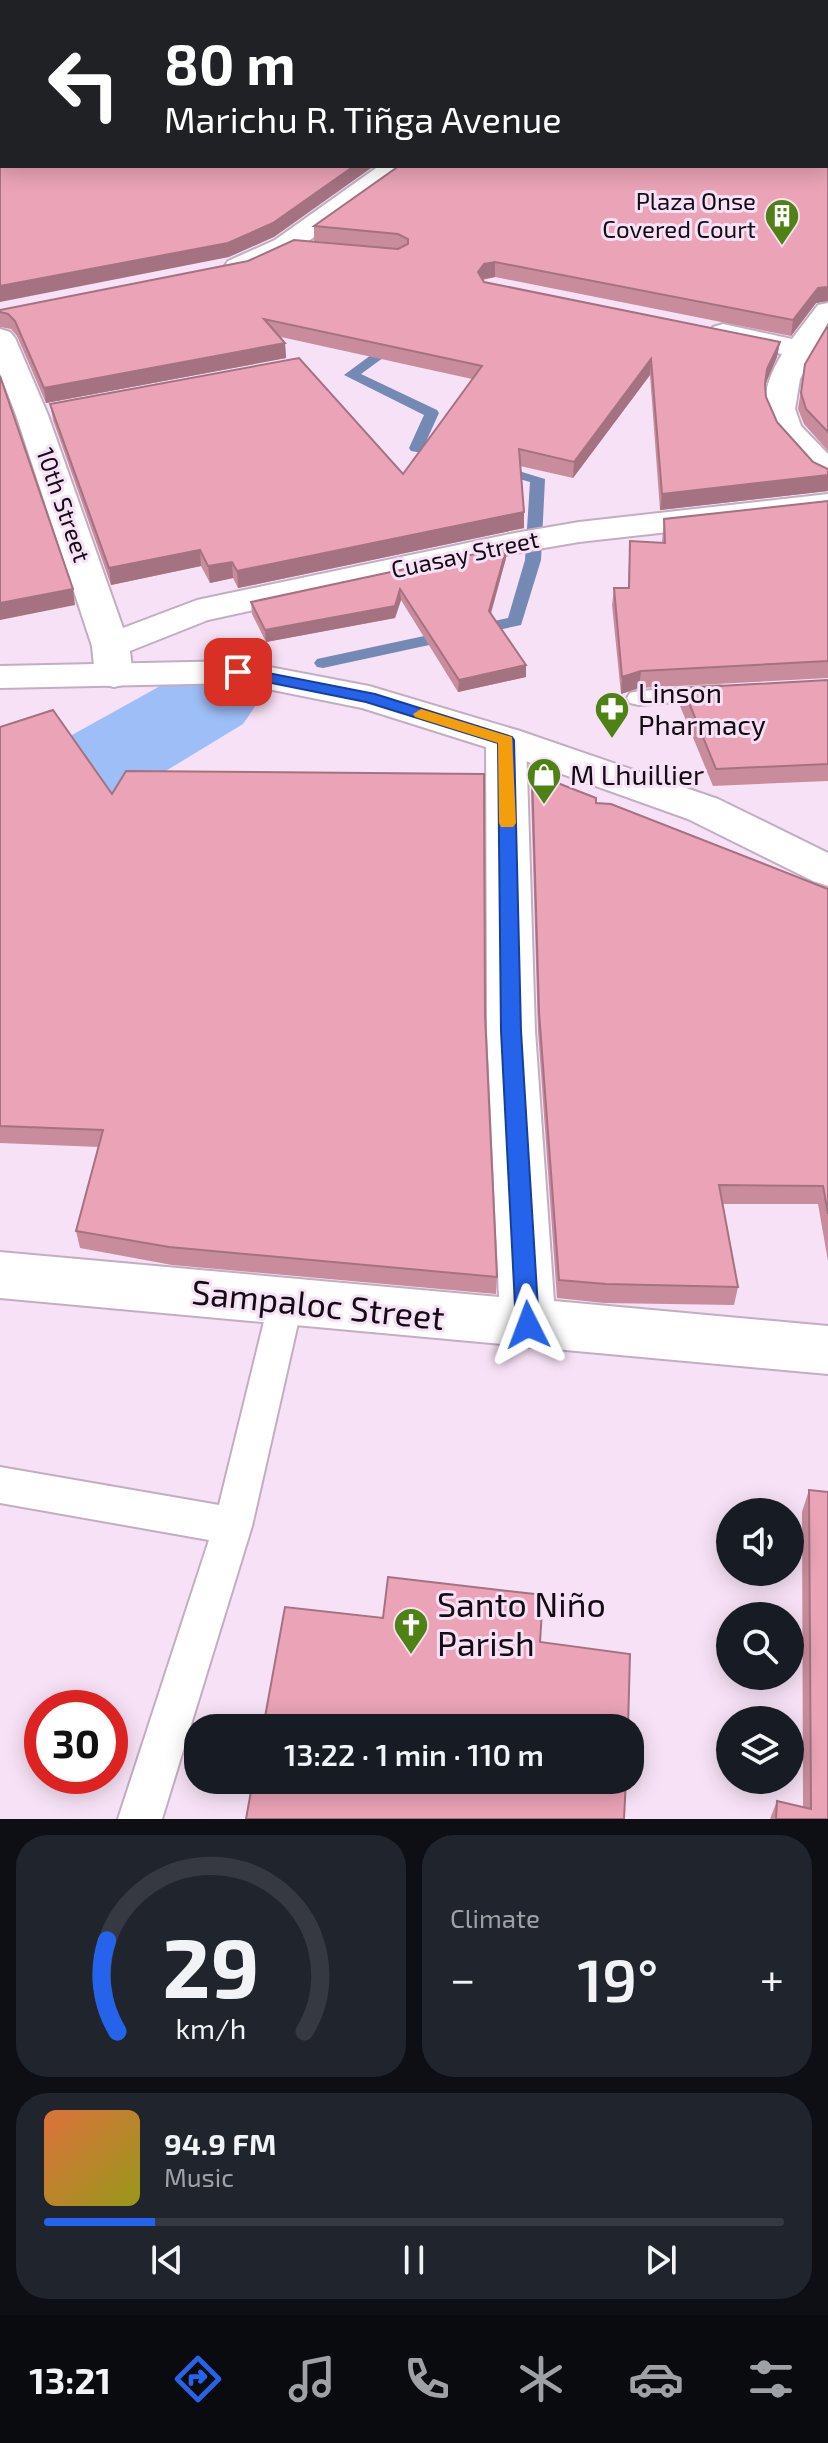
<!DOCTYPE html>
<meta charset="utf-8">
<style>
:root{--surface:#171b24;--page:#20242c;--text:#f1f3f6;--muted:#9ea1a6;--line:#363941;--accent:#2563eb}
body{margin:0;font-family:"Exo 2",sans-serif;background:var(--page);color:var(--text);height:100vh;display:flex;flex-direction:column;font-size:30px;white-space:nowrap}
*{box-sizing:border-box;margin:0}
p{font-size:26px;color:var(--muted)}
.icon{flex:none;width:44px;height:44px;fill:none;stroke:currentColor;stroke-width:2;stroke-linecap:round;stroke-linejoin:round}
.map{position:relative;height:1819px;overflow:hidden}
.drawer{display:flex;flex-direction:column;gap:16px;padding:16px;background:#0d0f14;flex:1}
.drawer>*{flex:none}
.top-card{position:absolute;left:0px;top:0px;width:828px;height:168px;box-shadow:0 4px 20px #0003;background:#202124;color:#fff;overflow:hidden}
.buttons{position:absolute;left:716px;top:1498px;display:grid;gap:16px}
.buttons a{display:grid;place-items:center;width:88px;height:88px;border-radius:50%;background:var(--surface);box-shadow:0 4px 20px #0003;font-size:40px}
.speed{position:absolute;left:24px;top:1690px;display:flex;gap:16px;font-size:40px;font-weight:700;text-align:center}
.speed>*{display:grid;place-content:center;width:104px;height:104px;border-radius:50%;background:var(--surface);box-shadow:0 4px 20px #0003;line-height:1}
.speed .limit{border:12px solid #d22;background:#fff;color:#111}
.pin{position:absolute;display:grid;place-items:center;width:68px;height:68px;color:#fff;margin:-34px;border-radius:16px;box-shadow:0 4px 12px #0006}
.me{position:absolute;width:88px;margin:-44px;rotate:357deg;stroke-linejoin:round;filter:drop-shadow(0 0 6px #0008)}
.turn{display:flex;align-items:center;gap:28px;height:168px;padding:0 32px;font-size:36px}
.turn .icon{width:104px;height:104px;stroke-width:2.5}
.turn b{display:block;font-size:56px;line-height:68px}
.big{font-size:60px;font-weight:600;line-height:1.1}
.drawer .widget{flex:1;display:flex;flex-direction:column;justify-content:center;gap:12px;min-width:0;padding:0 28px;border-radius:32px;background:var(--page)}
.drawer .dial{align-items:center;gap:0}
.dial svg{height:208px;overflow:visible;fill:none;stroke:var(--line);stroke-width:7;stroke-linecap:round;text-anchor:middle}
.dial text{fill:var(--text);stroke:none}
.song{display:flex;align-items:center;gap:24px}
.cover{width:96px;height:96px;border-radius:12px;background:linear-gradient(135deg,hsl(20 70% 55%),hsl(60 70% 35%))}
.played{height:8px;border-radius:4px;background:linear-gradient(90deg,var(--accent) 15%,var(--line) 15%)}
.keys{display:flex;justify-content:space-around;direction:ltr}
.heat{display:flex;justify-content:space-between;align-items:center;font-size:44px;direction:ltr}
.drawer .tiles{flex:1;display:grid;gap:16px;grid-template-columns:1fr 1fr}
.widget:last-child{grid-column:span 2}
.trip{position:absolute;left:184px;top:1714px;width:460px;height:80px;border-radius:32px;background:var(--surface);box-shadow:0 4px 20px #0003;font-weight:600;line-height:80px;text-align:center}
.tabs{display:flex;height:128px;justify-content:space-around;align-items:center;background:#090b0e;color:var(--muted)}
.tabs .icon{width:56px;height:56px}
.tabs .on{color:var(--accent)}
.tabs b{font-size:36px;color:var(--text)}
.map>svg:first-child{display:block}
.lines{fill:none;stroke-linecap:round;stroke-linejoin:round}
.stream{fill:#7489b3;fill-rule:evenodd}
.river{fill:#9ebef7;fill-rule:evenodd}
.service-casing{stroke:#c2adc1;stroke-width:4}
.minor-casing{stroke:#c2adc1;stroke-width:4}
.secondary-casing{stroke:#c2adc1;stroke-width:4}
.service{fill:#fff;fill-rule:evenodd}
.minor{fill:#fff;fill-rule:evenodd}
.secondary{fill:#fff;fill-rule:evenodd}
.wall{fill:#c98c9d}
.shaded-wall{fill:#a47280}
.building{fill:#eaa3b7;stroke:#a47280;stroke-width:2}
.route{fill:#2563eb;stroke:#184099;stroke-width:2}
.slow{fill:#f59e0b}
.labels{text-anchor:middle;stroke-width:6;stroke-linejoin:round;paint-order:stroke}
.far-poi-label{font-size:24px;fill:#130c13;stroke:#f7e1f6;text-anchor:end}
.far-street-label{font-size:24px;fill:#130c13;stroke:#f7e1f6}
.poi-label{font-size:28px;fill:#130c13;stroke:#f7e1f6;text-anchor:start}
.near-street-label{font-size:34px;fill:#130c13;stroke:#f7e1f6}
.near-poi-label{font-size:34px;fill:#130c13;stroke:#f7e1f6;text-anchor:start}
</style>
<div class="map">
<svg width="828" height="1819" viewBox="0 0 828 1819">
<rect width="100%" height="100%" fill="#f7e1f6"/>
<g class="lines">
<g class="stream">
<path d="M 390,341 L 402,344 L 361,374 L 437,410 L 439,413 L 424,446 L 451,452 L 451,458 L 411,451 L 409,448 L 424,415 L 344,375 Z"/>
<path d="M 496,464 L 545,479 L 541,560 L 521,625 L 323,668 L 317,667 L 314,663 L 317,659 L 508,618 L 525,560 L 530,482 L 491,471 L 491,465 Z"/>
</g>
<path class="river" d="M 207,671 L 243,680 L 258,702 L 243,724 L 39,848 L 0,858 L 0,775 L 171,680 Z"/>
<defs>
<g id="service">
<path d="M 719,686 L 728,688 L 731,693 L 728,698 L 639,705 L 630,703 L 627,698 L 630,693 L 639,691 Z"/>
<path d="M 286,1286 L 298,1291 L 303,1301 L 252,1526 L 162,1819 L 118,1819 L 209,1540 L 0,1503 L 0,1467 L 219,1505 L 269,1301 L 274,1291 Z"/>
</g>
<g id="minor">
<path d="M 379,166 L 404,166 L 394,180 L 293,252 L 238,275 L 228,273 L 224,267 L 228,261 L 275,240 Z"/>
<path d="M 828,303 L 828,330 L 800,379 L 795,409 L 801,426 L 828,454 L 828,485 C 814,481 809,472 799,461 C 762,425 754,401 782,354 L 713,339 L 709,333 L 713,327 L 723,324 L 792,339 L 818,305 Z"/>
<path d="M 0,329 L 10,332 L 15,338 L 48,415 L 123,628 L 197,600 L 515,533 L 579,522 L 828,494 L 828,514 L 579,542 L 515,553 L 208,620 L 130,651 L 133,676 L 127,684 L 114,687 L 101,684 L 95,676 L 92,646 L 16,415 L 0,374 Z"/>
<path d="M 506,728 L 520,731 L 526,740 L 535,1031 L 554,1301 L 828,1326 L 828,1374 L 0,1298 L 0,1252 L 499,1297 L 487,1031 L 486,740 L 492,731 Z"/>
</g>
<path id="secondary" d="M 238,661 L 369,686 L 520,731 L 718,799 L 828,853 L 828,886 L 813,881 L 688,819 L 492,749 L 362,708 L 238,683 L 0,688 L 0,666 Z"/>
</defs>
<use href="#service" class="service-casing"/>
<use href="#minor" class="minor-casing"/>
<use href="#secondary" class="secondary-casing"/>
<use href="#service" class="service"/>
<use href="#minor" class="minor"/>
<use href="#secondary" class="secondary"/>
</g>
<g class="wall">
<path d="M 826,10 L 828,43 L 828,160 L 826,159 Z"/>
<path d="M 0,35 L 2,35 L 2,106 L 0,104 Z"/>
<path d="M 828,164 L 828,301 L 816,303 L 791,336 L 495,277 L 483,280 L 484,282 L 780,342 L 777,357 L 765,385 L 766,397 L 777,422 L 813,462 L 828,469 L 828,491 L 660,510 L 650,375 L 573,478 L 520,466 L 524,512 L 524,528 L 238,588 L 233,578 L 210,583 L 201,566 L 111,585 L 53,420 L 50,404 L 403,474 L 472,379 L 281,337 L 285,343 L 286,358 L 46,403 L 17,336 L 11,329 L 0,327 L 0,310 L 399,249 L 314,241 L 314,226 Z"/>
<path d="M 828,325 L 828,451 L 804,424 L 798,409 L 805,364 Z"/>
<path d="M 828,501 L 828,678 L 639,688 L 621,694 L 612,605 L 614,588 L 628,588 L 630,541 L 662,543 L 664,519 Z"/>
<path d="M 507,547 L 506,558 L 491,614 L 526,665 L 526,677 L 458,692 L 401,600 L 395,618 L 266,642 L 252,614 L 251,602 Z"/>
<path d="M 828,680 L 828,781 L 713,786 L 680,706 L 683,688 Z"/>
<path d="M 0,727 L 485,1014 L 497,1277 L 496,1294 L 172,1265 L 80,1248 L 76,1231 L 99,1147 L 0,1143 Z"/>
<path d="M 532,773 L 596,803 L 828,889 L 828,1261 L 818,1204 L 723,1204 L 738,1287 L 734,1305 L 604,1303 L 557,1298 L 538,1031 L 531,792 Z"/>
<path d="M 809,1490 L 828,1819 L 770,1819 L 777,1801 L 803,1807 L 802,1512 Z"/>
</g>
<g class="shaded-wall">
<path d="M 354,166 L 374,166 L 274,237 L 229,257 L 0,302 L 0,286 Z"/>
<path d="M 495,262 L 495,277 L 483,279 L 478,286 L 478,272 L 484,264 Z"/>
<path d="M 828,287 L 828,301 L 816,303 L 791,336 L 793,320 L 818,288 Z"/>
<path d="M 780,342 L 777,357 L 765,385 L 767,369 Z"/>
<path d="M 285,343 L 286,358 L 46,403 L 44,388 Z"/>
<path d="M 651,359 L 650,375 L 573,478 L 574,462 Z"/>
<path d="M 828,475 L 828,491 L 660,510 L 662,494 Z"/>
<path d="M 524,512 L 524,528 L 238,588 L 237,571 Z"/>
<path d="M 507,547 L 506,558 L 488,622 L 489,611 Z"/>
<path d="M 200,550 L 201,566 L 111,585 L 109,568 Z"/>
<path d="M 232,562 L 233,578 L 210,583 L 208,566 Z"/>
<path d="M 73,589 L 75,605 L 0,620 L 0,603 Z"/>
<path d="M 400,589 L 401,600 L 395,618 L 266,642 L 265,630 Z"/>
<path d="M 526,665 L 526,677 L 458,692 L 459,680 Z"/>
<path d="M 641,671 L 639,688 L 621,694 L 622,677 Z"/>
</g>
<g class="building">
<path d="M 0,0 L 827,0 L 826,4 L 826,2 L 2,2 L 2,29 L 0,20 Z"/>
<path d="M 826,10 L 828,11 L 828,28 L 826,28 Z"/>
<path d="M 826,34 L 828,43 L 828,145 L 826,145 Z"/>
<path d="M 0,35 L 2,35 L 2,94 L 0,93 Z"/>
<path d="M 0,110 L 2,110 L 2,166 L 354,166 L 273,223 L 228,243 L 0,286 Z"/>
<path d="M 826,163 L 828,164 L 828,287 L 818,288 L 793,320 L 495,262 L 484,264 L 478,272 L 484,282 L 780,342 L 767,369 L 765,384 L 766,397 L 777,422 L 813,462 L 828,469 L 828,475 L 662,494 L 651,359 L 574,462 L 519,449 L 524,512 L 237,571 L 232,562 L 208,566 L 200,550 L 109,568 L 50,404 L 299,358 L 403,474 L 482,366 L 264,319 L 285,343 L 44,388 L 15,321 L 8,314 L 0,312 L 0,310 L 248,261 L 294,240 L 398,249 L 408,244 L 408,239 L 398,234 L 314,226 L 396,168 L 397,166 L 826,166 Z"/>
<path d="M 828,325 L 828,432 L 806,409 L 801,393 L 805,364 Z"/>
<path d="M 0,376 L 73,589 L 0,603 Z"/>
<path d="M 828,501 L 828,661 L 641,671 L 622,677 L 614,588 L 629,588 L 630,541 L 665,543 L 664,519 Z"/>
<path d="M 507,547 L 489,611 L 526,665 L 459,680 L 400,589 L 395,606 L 265,630 L 251,602 Z"/>
<path d="M 828,680 L 828,764 L 716,769 L 683,688 Z"/>
<path d="M 53,710 L 112,794 L 126,771 L 484,774 L 485,1014 L 497,1277 L 169,1247 L 76,1231 L 103,1130 L 0,1126 L 0,727 Z"/>
<path d="M 532,773 L 596,798 L 596,803 L 611,804 L 828,889 L 828,1214 L 823,1186 L 719,1185 L 738,1287 L 606,1284 L 559,1280 L 539,1012 Z"/>
<path d="M 809,1490 L 828,1492 L 828,1819 L 776,1819 L 777,1801 L 811,1809 Z"/>
<path d="M 388,1577 L 543,1595 L 540,1642 L 630,1654 L 628,1728 L 263,1728 L 285,1607 L 383,1618 Z"/>
<path d="M 253,1780 L 626,1780 L 624,1819 L 246,1819 Z"/>
</g>
<path class="route" d="M 238,667 L 375,694 L 512,737 L 514,740 L 521,1031 L 539,1325 L 536,1332 L 528,1335 L 520,1332 L 516,1325 L 501,1031 L 498,743 L 366,702 L 232,675 L 230,672 Z"/>
<path class="slow" d="M 421,709 L 512,737 L 516,823 L 513,827 L 501,827 L 499,823 L 498,743 L 415,717 L 413,714 Z"/>
<defs>
<symbol id="building-pin" viewBox="-11 -11 22 30"><path d="M0 17L-7.5 6A9.5 9.5 0 1 1 7.5 6Z" fill="#4f8215" stroke="#f7e1f6"/><path d="M-4-6H4V6H1V3H-1V6H-4ZM-2.5-4.3h1.7v1.8h-1.7ZM.8-4.3h1.7v1.8H.8ZM-2.5-1h1.7V.8h-1.7ZM.8-1h1.7V.8H.8Z" fill="#fff"/></symbol>
<symbol id="pharmacy-pin" viewBox="-11 -11 22 30"><path d="M0 17L-7.5 6A9.5 9.5 0 1 1 7.5 6Z" fill="#4f8215" stroke="#f7e1f6"/><path d="M-2-6h4v4h4v4h-4v4h-4v-4h-4v-4h4Z" fill="#fff"/></symbol>
<symbol id="shop-pin" viewBox="-11 -11 22 30"><path d="M0 17L-7.5 6A9.5 9.5 0 1 1 7.5 6Z" fill="#4f8215" stroke="#f7e1f6"/><path d="M-5-2.5h2.3a2.7 3.5 0 0 1 5.4 0H5L5.5 6h-11ZM-1.5-2.5h3a1.5 2.3 0 0 0-3 0Z" fill="#fff"/></symbol>
<symbol id="church-pin" viewBox="-11 -11 22 30"><path d="M0 17L-7.5 6A9.5 9.5 0 1 1 7.5 6Z" fill="#4f8215" stroke="#f7e1f6"/><path d="M-1.2-6h2.4v3.5h3.3v2.4h-3.3V6h-2.4V-.1h-3.3v-2.4h3.3Z" fill="#fff"/></symbol>
</defs>
<g fill-rule="evenodd">
<use href="#building-pin" x="762" y="196" width="40" height="54"/>
<use href="#pharmacy-pin" x="592" y="689" width="40" height="54"/>
<use href="#shop-pin" x="524" y="755" width="40" height="54"/>
<use href="#church-pin" x="391" y="1605" width="40" height="54"/>
</g>
<g class="labels">
<g class="far-poi-label">
<text x="756" y="210">Plaza Onse<tspan x="756" dy="28">Covered Court</tspan></text>
</g>
<g class="far-street-label">
<text transform="translate(63 505) rotate(71)" y="8">10th Street</text>
<text transform="translate(465 555) rotate(-12)" y="8">Cuasay Street</text>
</g>
<g class="poi-label">
<text x="638" y="703">Linson<tspan x="638" dy="32">Pharmacy</tspan></text>
<text x="570" y="785">M Lhuillier</text>
</g>
<g class="near-street-label">
<text transform="translate(318 1305) rotate(6)" y="12">Sampaloc Street</text>
</g>
<g class="near-poi-label">
<text x="437" y="1617">Santo Niño<tspan x="437" dy="39">Parish</tspan></text>
</g>
</g>
</svg>
<div class="buttons">
<a><svg class="icon" aria-label="sound" viewBox="0 0 24 24"><path d="M4 9h4l5-4v14l-5-4H4zM17 9q2 3 0 6"/></svg></a>
<a><svg class="icon" aria-label="search" viewBox="0 0 24 24"><circle cx="10" cy="10" r="6"/><path d="M15 15l6 6"/></svg></a>
<a><svg class="icon" aria-label="layers" viewBox="0 0 24 24"><path d="M12 4l9 5-9 5-9-5zM3 14l9 5 9-5"/></svg></a>
</div>
<div class="speed"><div class="limit">30</div></div>
<div class="pin" style="left:238px;top:672px;background:#d93025"><svg class="icon" aria-label="arrive" viewBox="0 0 24 24"><path d="M6 21V4h12l-3 4 3 4H6"/></svg></div>
<svg class="me" style="left:528px;top:1325px" viewBox="-20 -20 40 40"><path d="M0-17L14 15 0 8-14 15z" fill="#2563eb" stroke="#fff" stroke-width="4"/></svg>
<div class="trip">13:22 · 1 min · 110 m</div>
<div class="top-card">
<div class="turn"><svg class="icon" aria-label="left" viewBox="0 0 24 24"><path d="M17 20v-9H6M10 6l-5 5 5 5"/></svg><div><b>80 m</b>Marichu R. Tiñga Avenue</div></div>
</div>
</div>
<section class="drawer">
<div class="tiles">
<div class="widget dial"><svg viewBox="0 0 100 80">
<path d="M14 69A42 42 0 1 1 86 69"/>
<path d="M14 69A42 42 0 0 1 10 34" stroke="#2563eb"/>
<text x="50" y="56" font-size="32" font-weight="700">29</text>
<text x="50" y="72" font-size="11">km/h</text>
</svg></div>
<div class="widget"><p>Climate</p>
<div class="heat"><a>−</a><b class="big">19°</b><a>+</a></div>
</div>
<div class="widget">
<div class="song"><i class="cover"></i><div><b>94.9 FM</b><p>Music</p></div></div>
<div class="played"></div>
<div class="keys"><svg class="icon" aria-label="previous" viewBox="0 0 24 24"><path d="M18 5L8 12l10 7zM5 5v14"/></svg><svg class="icon" aria-label="pause" viewBox="0 0 24 24"><path d="M8 5v14M16 5v14"/></svg><svg class="icon" aria-label="next" viewBox="0 0 24 24"><path d="M6 5l10 7-10 7zM19 5v14"/></svg></div>
</div>
</div>
</section>
<nav class="tabs">
<b>13:21</b>
<svg class="icon on" aria-label="directions" viewBox="0 0 24 24"><path d="M12 3l9 9-9 9-9-9zM9 14v-3h6M13 9l2 2-2 2"/></svg>
<svg class="icon" aria-label="music" viewBox="0 0 24 24"><path d="M9 18V5l10-2v13"/><circle cx="6" cy="18" r="3"/><circle cx="16" cy="16" r="3"/></svg>
<svg class="icon" aria-label="phone" viewBox="0 0 24 24"><path d="M5 4h4l2 5-3 2q2 4 5 5l2-3 5 2v4C11 20 4 13 5 4z"/></svg>
<svg class="icon" aria-label="climate" viewBox="0 0 24 24"><path d="M12 3v18M4 7l16 10M4 17L20 7"/></svg>
<svg class="icon" aria-label="car" viewBox="0 0 24 24"><path d="M5 17H2v-5l4-1 3-4h7l3 4 3 1v5h-3M9 17h6M6 11h13"/><circle cx="7" cy="17" r="2"/><circle cx="17" cy="17" r="2"/></svg>
<svg class="icon" aria-label="filters" viewBox="0 0 24 24"><path d="M4 7h16M4 17h16"/><circle cx="9" cy="7" r="2"/><circle cx="15" cy="17" r="2"/></svg>
</nav>
